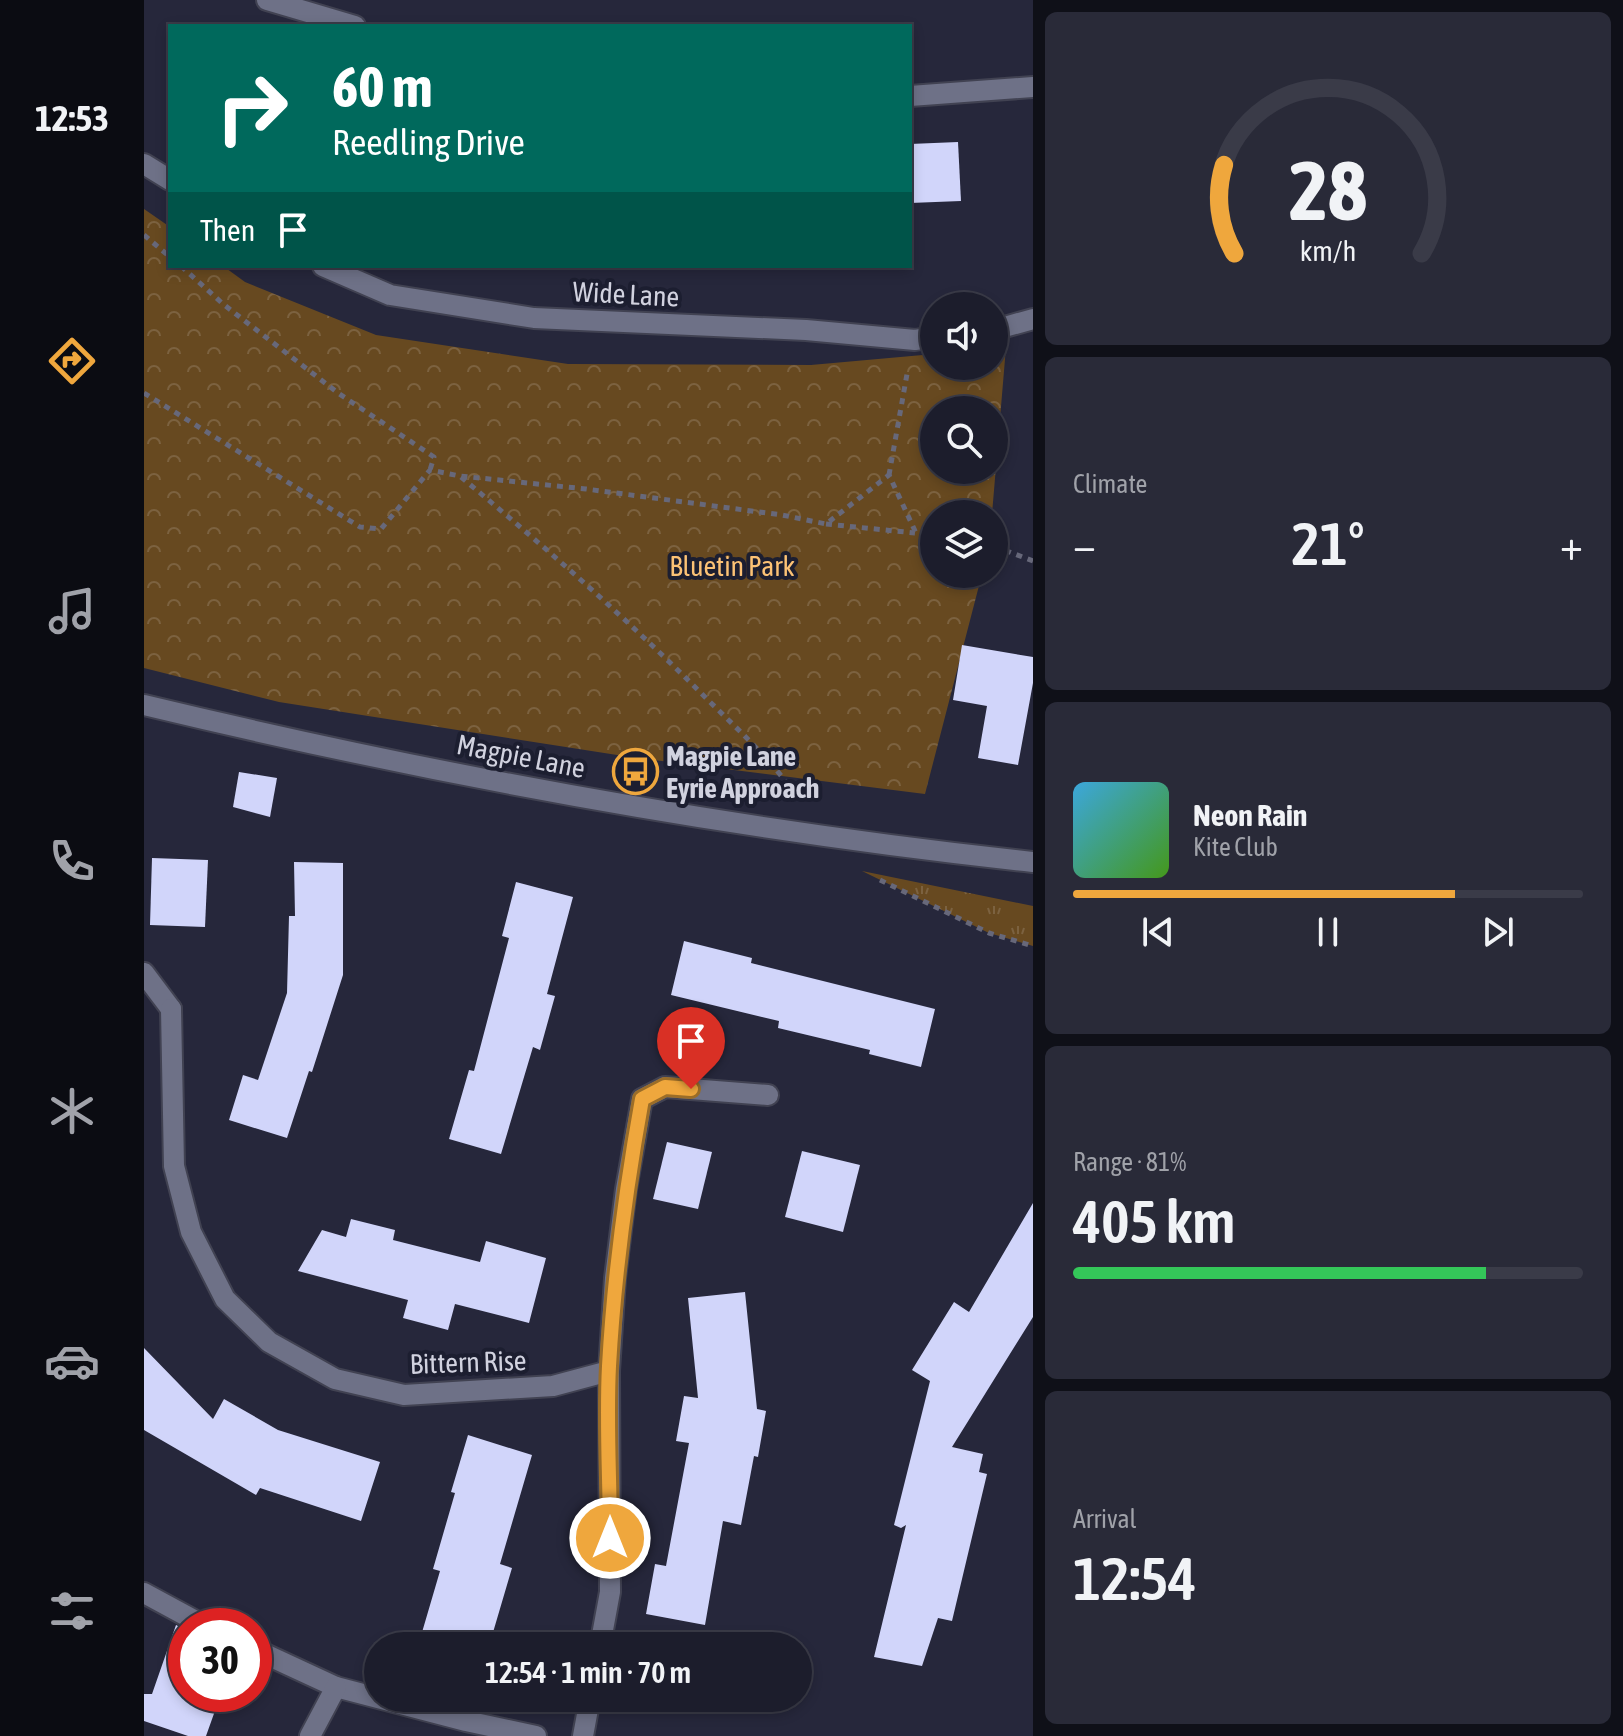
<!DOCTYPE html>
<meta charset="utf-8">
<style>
:root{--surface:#1c1d2c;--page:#292a38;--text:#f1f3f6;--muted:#a0a2a9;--line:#3a3b48;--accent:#efa73d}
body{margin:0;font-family:"Asap Condensed",sans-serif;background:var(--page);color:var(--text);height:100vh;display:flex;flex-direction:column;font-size:30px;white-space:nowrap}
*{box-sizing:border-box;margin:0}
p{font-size:26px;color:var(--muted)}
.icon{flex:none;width:44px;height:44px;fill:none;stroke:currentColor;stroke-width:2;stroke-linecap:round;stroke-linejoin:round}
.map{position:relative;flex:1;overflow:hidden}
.sheet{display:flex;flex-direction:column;gap:12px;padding:12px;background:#0f1018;width:590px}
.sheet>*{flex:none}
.top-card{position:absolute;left:24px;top:24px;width:744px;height:244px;border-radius:0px;box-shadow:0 4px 12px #0003,0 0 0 2px var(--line);background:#00695c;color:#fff;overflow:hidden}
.tools{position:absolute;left:776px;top:292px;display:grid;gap:16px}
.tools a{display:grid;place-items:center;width:88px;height:88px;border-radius:50%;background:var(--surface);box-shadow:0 4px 12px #0003,0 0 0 2px var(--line);font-size:40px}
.speed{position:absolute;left:24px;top:1608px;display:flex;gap:16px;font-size:40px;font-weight:700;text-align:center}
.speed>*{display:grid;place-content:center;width:104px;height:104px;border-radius:50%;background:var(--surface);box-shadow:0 4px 12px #0003,0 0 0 2px var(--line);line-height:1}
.speed .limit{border:12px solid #d22;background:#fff;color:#111}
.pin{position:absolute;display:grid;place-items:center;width:68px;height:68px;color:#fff;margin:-82px -34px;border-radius:50% 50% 50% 0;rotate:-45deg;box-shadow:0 0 8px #0007}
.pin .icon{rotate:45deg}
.me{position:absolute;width:88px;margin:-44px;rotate:0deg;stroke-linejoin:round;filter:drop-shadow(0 0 6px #0008)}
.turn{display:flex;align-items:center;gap:28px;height:168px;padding:0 32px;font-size:36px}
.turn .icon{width:104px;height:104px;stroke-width:2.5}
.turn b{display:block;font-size:56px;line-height:68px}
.then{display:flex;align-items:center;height:76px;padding:0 32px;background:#0003;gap:16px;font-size:30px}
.big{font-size:60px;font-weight:600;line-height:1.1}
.sheet .card{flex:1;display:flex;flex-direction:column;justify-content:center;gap:12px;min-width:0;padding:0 28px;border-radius:12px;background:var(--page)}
.sheet .dial{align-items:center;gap:0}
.dial svg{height:208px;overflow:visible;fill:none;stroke:var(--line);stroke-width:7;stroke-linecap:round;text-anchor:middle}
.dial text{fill:var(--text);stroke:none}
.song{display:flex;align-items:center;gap:24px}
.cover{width:96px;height:96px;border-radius:12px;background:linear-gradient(135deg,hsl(200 70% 55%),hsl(100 70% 35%))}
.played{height:8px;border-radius:4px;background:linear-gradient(90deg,var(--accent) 75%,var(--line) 75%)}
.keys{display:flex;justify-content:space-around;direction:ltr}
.heat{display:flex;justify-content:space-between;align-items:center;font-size:44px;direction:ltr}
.charge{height:12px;border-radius:6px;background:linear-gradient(90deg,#34c759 81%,var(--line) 0)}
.trip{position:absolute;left:220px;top:1632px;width:448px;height:80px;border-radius:40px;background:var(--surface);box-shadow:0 4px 12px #0003,0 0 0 2px var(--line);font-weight:600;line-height:80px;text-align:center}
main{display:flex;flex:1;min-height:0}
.menu{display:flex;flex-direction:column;width:144px;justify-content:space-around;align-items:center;background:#0b0c12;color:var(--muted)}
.menu .icon{width:56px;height:56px}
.menu .selected{color:var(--accent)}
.menu b{font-size:36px;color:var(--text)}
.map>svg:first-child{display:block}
.grass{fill:url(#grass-tufts)}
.park{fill:url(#park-crowns);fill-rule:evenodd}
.building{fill:#d1d5fa}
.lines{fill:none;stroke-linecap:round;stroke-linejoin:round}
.lane-casing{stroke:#414252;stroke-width:24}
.street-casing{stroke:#414252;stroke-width:24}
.secondary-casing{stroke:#414252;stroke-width:24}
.path{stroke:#67687a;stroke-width:5;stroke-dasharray:6 6;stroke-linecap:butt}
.lane{stroke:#6e7187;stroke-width:20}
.street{stroke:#6e7187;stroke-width:20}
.secondary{stroke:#6e7187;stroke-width:20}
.route-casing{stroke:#9b6d28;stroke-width:20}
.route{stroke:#efa73d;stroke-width:14}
.labels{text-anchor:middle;stroke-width:8;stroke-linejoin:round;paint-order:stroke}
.street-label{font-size:28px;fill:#d1d2df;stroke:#1c1e30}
.park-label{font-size:28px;fill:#fcc275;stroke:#1c1e30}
.poi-label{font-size:28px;font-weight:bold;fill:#d1d2df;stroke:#1c1e30;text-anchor:start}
</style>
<main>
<nav class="menu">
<b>12:53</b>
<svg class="icon selected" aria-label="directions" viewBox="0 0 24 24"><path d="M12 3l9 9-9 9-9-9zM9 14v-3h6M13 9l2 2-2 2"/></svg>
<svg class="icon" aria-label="music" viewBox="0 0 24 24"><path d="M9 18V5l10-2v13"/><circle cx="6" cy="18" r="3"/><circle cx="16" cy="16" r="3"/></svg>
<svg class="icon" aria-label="phone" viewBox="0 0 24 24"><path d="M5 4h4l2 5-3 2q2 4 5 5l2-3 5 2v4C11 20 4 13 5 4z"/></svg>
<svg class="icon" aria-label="climate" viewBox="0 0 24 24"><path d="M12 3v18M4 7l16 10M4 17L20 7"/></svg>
<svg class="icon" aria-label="car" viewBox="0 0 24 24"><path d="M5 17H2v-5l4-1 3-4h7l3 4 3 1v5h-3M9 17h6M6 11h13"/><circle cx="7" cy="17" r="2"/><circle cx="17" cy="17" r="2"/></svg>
<svg class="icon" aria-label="filters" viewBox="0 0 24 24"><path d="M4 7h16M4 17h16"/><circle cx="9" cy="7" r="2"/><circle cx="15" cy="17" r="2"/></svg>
</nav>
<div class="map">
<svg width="889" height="1736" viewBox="0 0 889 1736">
<defs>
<pattern id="grass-tufts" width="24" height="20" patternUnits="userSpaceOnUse" patternTransform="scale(2)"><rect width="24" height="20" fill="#674920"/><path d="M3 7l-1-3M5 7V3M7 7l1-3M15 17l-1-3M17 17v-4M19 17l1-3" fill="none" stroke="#7c6240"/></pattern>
<pattern id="park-crowns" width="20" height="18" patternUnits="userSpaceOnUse" patternTransform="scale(2)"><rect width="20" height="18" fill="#674920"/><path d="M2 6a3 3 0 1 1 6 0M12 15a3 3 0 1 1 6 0" fill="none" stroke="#7c6240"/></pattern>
</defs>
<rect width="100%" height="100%" fill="#26273b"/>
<path class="grass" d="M 718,871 L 889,906 L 889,946 L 845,933 Z"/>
<path class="park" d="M 0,209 L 26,227 L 26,266 L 79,266 L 101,282 L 232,335 L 424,364 L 667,365 L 790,354 L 790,366 L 850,366 L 850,348 L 862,347 L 848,514 L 790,514 L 790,574 L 838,574 L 781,794 L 486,757 L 135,702 L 0,668 ZM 790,410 L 850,410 L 850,470 L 790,470 Z"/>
<g class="building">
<path d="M 814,142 L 817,201 L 766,203 L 766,144 Z"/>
<path d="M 818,645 L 889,657 L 889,683 L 874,765 L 834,758 L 843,706 L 809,700 Z"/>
<path d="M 95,772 L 133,778 L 126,817 L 89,807 Z"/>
<path d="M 8,858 L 64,860 L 61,927 L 6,925 Z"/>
<path d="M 150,862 L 199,863 L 199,975 L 168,1072 L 165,1071 L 143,1138 L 85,1120 L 99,1075 L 114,1080 L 143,993 L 145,916 L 151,916 Z"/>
<path d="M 372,882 L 429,897 L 403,994 L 411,996 L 396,1050 L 389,1047 L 357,1154 L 305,1139 L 325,1070 L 330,1071 L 365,938 L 358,936 Z"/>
<path d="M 540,941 L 608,958 L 607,963 L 791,1009 L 777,1067 L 725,1054 L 726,1050 L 634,1028 L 635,1021 L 527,995 Z"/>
<path d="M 523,1142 L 568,1152 L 554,1209 L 509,1199 Z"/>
<path d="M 658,1151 L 716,1165 L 699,1232 L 641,1217 Z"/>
<path d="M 889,1203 L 889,1317 L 808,1447 L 839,1454 L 835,1472 L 843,1474 L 808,1621 L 794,1618 L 778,1666 L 730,1657 L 762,1525 L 757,1528 L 750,1525 L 786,1381 L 768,1370 L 810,1302 L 825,1312 Z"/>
<path d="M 207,1219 L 251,1230 L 249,1240 L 336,1262 L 342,1241 L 402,1258 L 385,1323 L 311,1304 L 304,1330 L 259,1318 L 264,1300 L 154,1271 L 178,1230 L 202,1237 Z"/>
<path d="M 601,1292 L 613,1409 L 622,1411 L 614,1457 L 610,1456 L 597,1525 L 579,1521 L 561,1625 L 502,1614 L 511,1564 L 522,1566 L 545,1443 L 532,1441 L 540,1396 L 554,1398 L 544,1298 Z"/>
<path d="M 0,1348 L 69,1419 L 80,1399 L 134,1430 L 236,1462 L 217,1521 L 116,1488 L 112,1495 L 0,1430 Z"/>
<path d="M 324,1435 L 388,1455 L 356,1564 L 368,1568 L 345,1646 L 274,1646 L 296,1571 L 289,1569 L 311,1493 L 307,1492 Z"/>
<path d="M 32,1625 L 42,1630 L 42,1694 L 77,1694 L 62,1736 L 44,1736 L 0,1721 L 0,1694 L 8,1694 Z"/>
</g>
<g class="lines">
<defs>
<path id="lane" d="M 0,973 L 27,1009"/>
<g id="street">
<path d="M 123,0 L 211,26"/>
<path d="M 766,96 L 889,87"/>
<path d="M 0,164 L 26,180"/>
<path d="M 179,266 L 246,295 L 390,318 L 662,330 L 771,340 L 790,337"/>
<path d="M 850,330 L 889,319"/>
<path d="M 27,1009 L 30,1166 L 47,1232 L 81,1299 L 125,1342 L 191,1379 L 260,1395 L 409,1386 L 465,1371"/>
<path d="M 0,1593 L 61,1626"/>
<path d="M 456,1646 L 466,1592 L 465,1371 L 471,1278 L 482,1189 L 498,1099 L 521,1087 L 624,1095"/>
<path d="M 110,1649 L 192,1687 L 322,1721 L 392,1736"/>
<path d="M 166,1736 L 192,1687"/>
<path d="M 439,1736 L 446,1698"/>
</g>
<path id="secondary" d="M 0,705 C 291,775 591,830 889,862"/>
</defs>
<use href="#lane" class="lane-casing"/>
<use href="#street" class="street-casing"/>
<use href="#secondary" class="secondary-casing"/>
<g class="path">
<path d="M 0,235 L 26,257"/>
<path d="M 37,266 L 79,304 L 194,393 L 290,457 L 286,470"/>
<path d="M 0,393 L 216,527 L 237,529 L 286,470 L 316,476 L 442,489 L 638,515 L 682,524 L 745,475 L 772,533 L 790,536"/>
<path d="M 745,475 L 763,374"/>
<path d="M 317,477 C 401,547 482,618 559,695 C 592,728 627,759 654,798"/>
<path d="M 682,524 L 771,533"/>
<path d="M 850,546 L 889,561"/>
<path d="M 736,880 L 845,933 L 889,946"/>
</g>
<use href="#lane" class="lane"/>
<use href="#street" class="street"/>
<use href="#secondary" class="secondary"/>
</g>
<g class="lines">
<defs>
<path id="route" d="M 466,1538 C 466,1481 462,1423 465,1366 C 470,1276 482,1188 498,1099 L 521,1087 L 547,1089"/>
</defs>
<use href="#route" class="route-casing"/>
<use href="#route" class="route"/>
</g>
<defs>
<symbol id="bus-ring" viewBox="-11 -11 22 22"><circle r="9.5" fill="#1c1e30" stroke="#efa73d" stroke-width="1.5"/><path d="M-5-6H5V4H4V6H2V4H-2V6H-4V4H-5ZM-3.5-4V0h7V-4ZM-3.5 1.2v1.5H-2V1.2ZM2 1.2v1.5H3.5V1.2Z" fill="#efa73d"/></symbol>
</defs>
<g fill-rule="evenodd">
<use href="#bus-ring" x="466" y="746" width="51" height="51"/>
</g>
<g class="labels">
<g class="street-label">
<text transform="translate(482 294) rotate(3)" y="10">Wide Lane</text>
<text transform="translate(377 756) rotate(11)" y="10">Magpie Lane</text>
<text transform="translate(324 1362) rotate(-2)" y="10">Bittern Rise</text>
</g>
<g class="park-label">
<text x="588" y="576">Bluetin Park</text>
</g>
<g class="poi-label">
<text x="522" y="766">Magpie Lane<tspan x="522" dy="32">Eyrie Approach</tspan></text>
</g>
</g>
</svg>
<div class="tools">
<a><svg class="icon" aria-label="sound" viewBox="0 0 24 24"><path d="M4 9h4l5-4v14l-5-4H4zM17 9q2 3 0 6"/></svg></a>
<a><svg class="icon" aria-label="search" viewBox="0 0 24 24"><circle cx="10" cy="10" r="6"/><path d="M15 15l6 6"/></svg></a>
<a><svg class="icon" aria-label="layers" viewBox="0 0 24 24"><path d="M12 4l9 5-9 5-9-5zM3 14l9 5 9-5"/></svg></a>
</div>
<div class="speed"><div class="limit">30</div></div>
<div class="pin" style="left:547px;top:1089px;background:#d93025"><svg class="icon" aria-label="arrive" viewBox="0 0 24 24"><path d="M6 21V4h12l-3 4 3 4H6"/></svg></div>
<svg class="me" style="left:466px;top:1538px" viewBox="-20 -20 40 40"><circle r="17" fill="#efa73d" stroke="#fff" stroke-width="3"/><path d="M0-11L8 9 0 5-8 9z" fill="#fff"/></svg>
<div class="trip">12:54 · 1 min · 70 m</div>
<div class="top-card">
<div class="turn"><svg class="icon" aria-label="right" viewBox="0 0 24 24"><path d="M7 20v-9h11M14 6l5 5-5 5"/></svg><div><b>60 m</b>Reedling Drive</div></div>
<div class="then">Then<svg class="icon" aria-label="arrive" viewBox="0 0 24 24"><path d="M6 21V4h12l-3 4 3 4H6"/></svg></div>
</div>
</div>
<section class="sheet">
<div class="card dial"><svg viewBox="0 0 100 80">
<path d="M14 69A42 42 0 1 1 86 69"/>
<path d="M14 69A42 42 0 0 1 10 35" stroke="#efa73d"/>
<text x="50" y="56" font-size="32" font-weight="700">28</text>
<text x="50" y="72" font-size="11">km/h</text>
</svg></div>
<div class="card"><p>Climate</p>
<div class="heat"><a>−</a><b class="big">21°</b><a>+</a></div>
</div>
<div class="card">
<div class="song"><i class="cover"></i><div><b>Neon Rain</b><p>Kite Club</p></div></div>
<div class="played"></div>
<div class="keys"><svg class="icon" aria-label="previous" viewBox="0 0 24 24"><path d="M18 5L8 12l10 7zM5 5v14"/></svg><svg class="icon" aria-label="pause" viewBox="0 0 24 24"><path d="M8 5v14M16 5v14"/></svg><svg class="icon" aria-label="next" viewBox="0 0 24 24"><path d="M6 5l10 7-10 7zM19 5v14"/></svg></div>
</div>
<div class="card"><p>Range · 81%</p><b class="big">405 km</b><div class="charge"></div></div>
<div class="card"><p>Arrival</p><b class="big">12:54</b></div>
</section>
</main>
